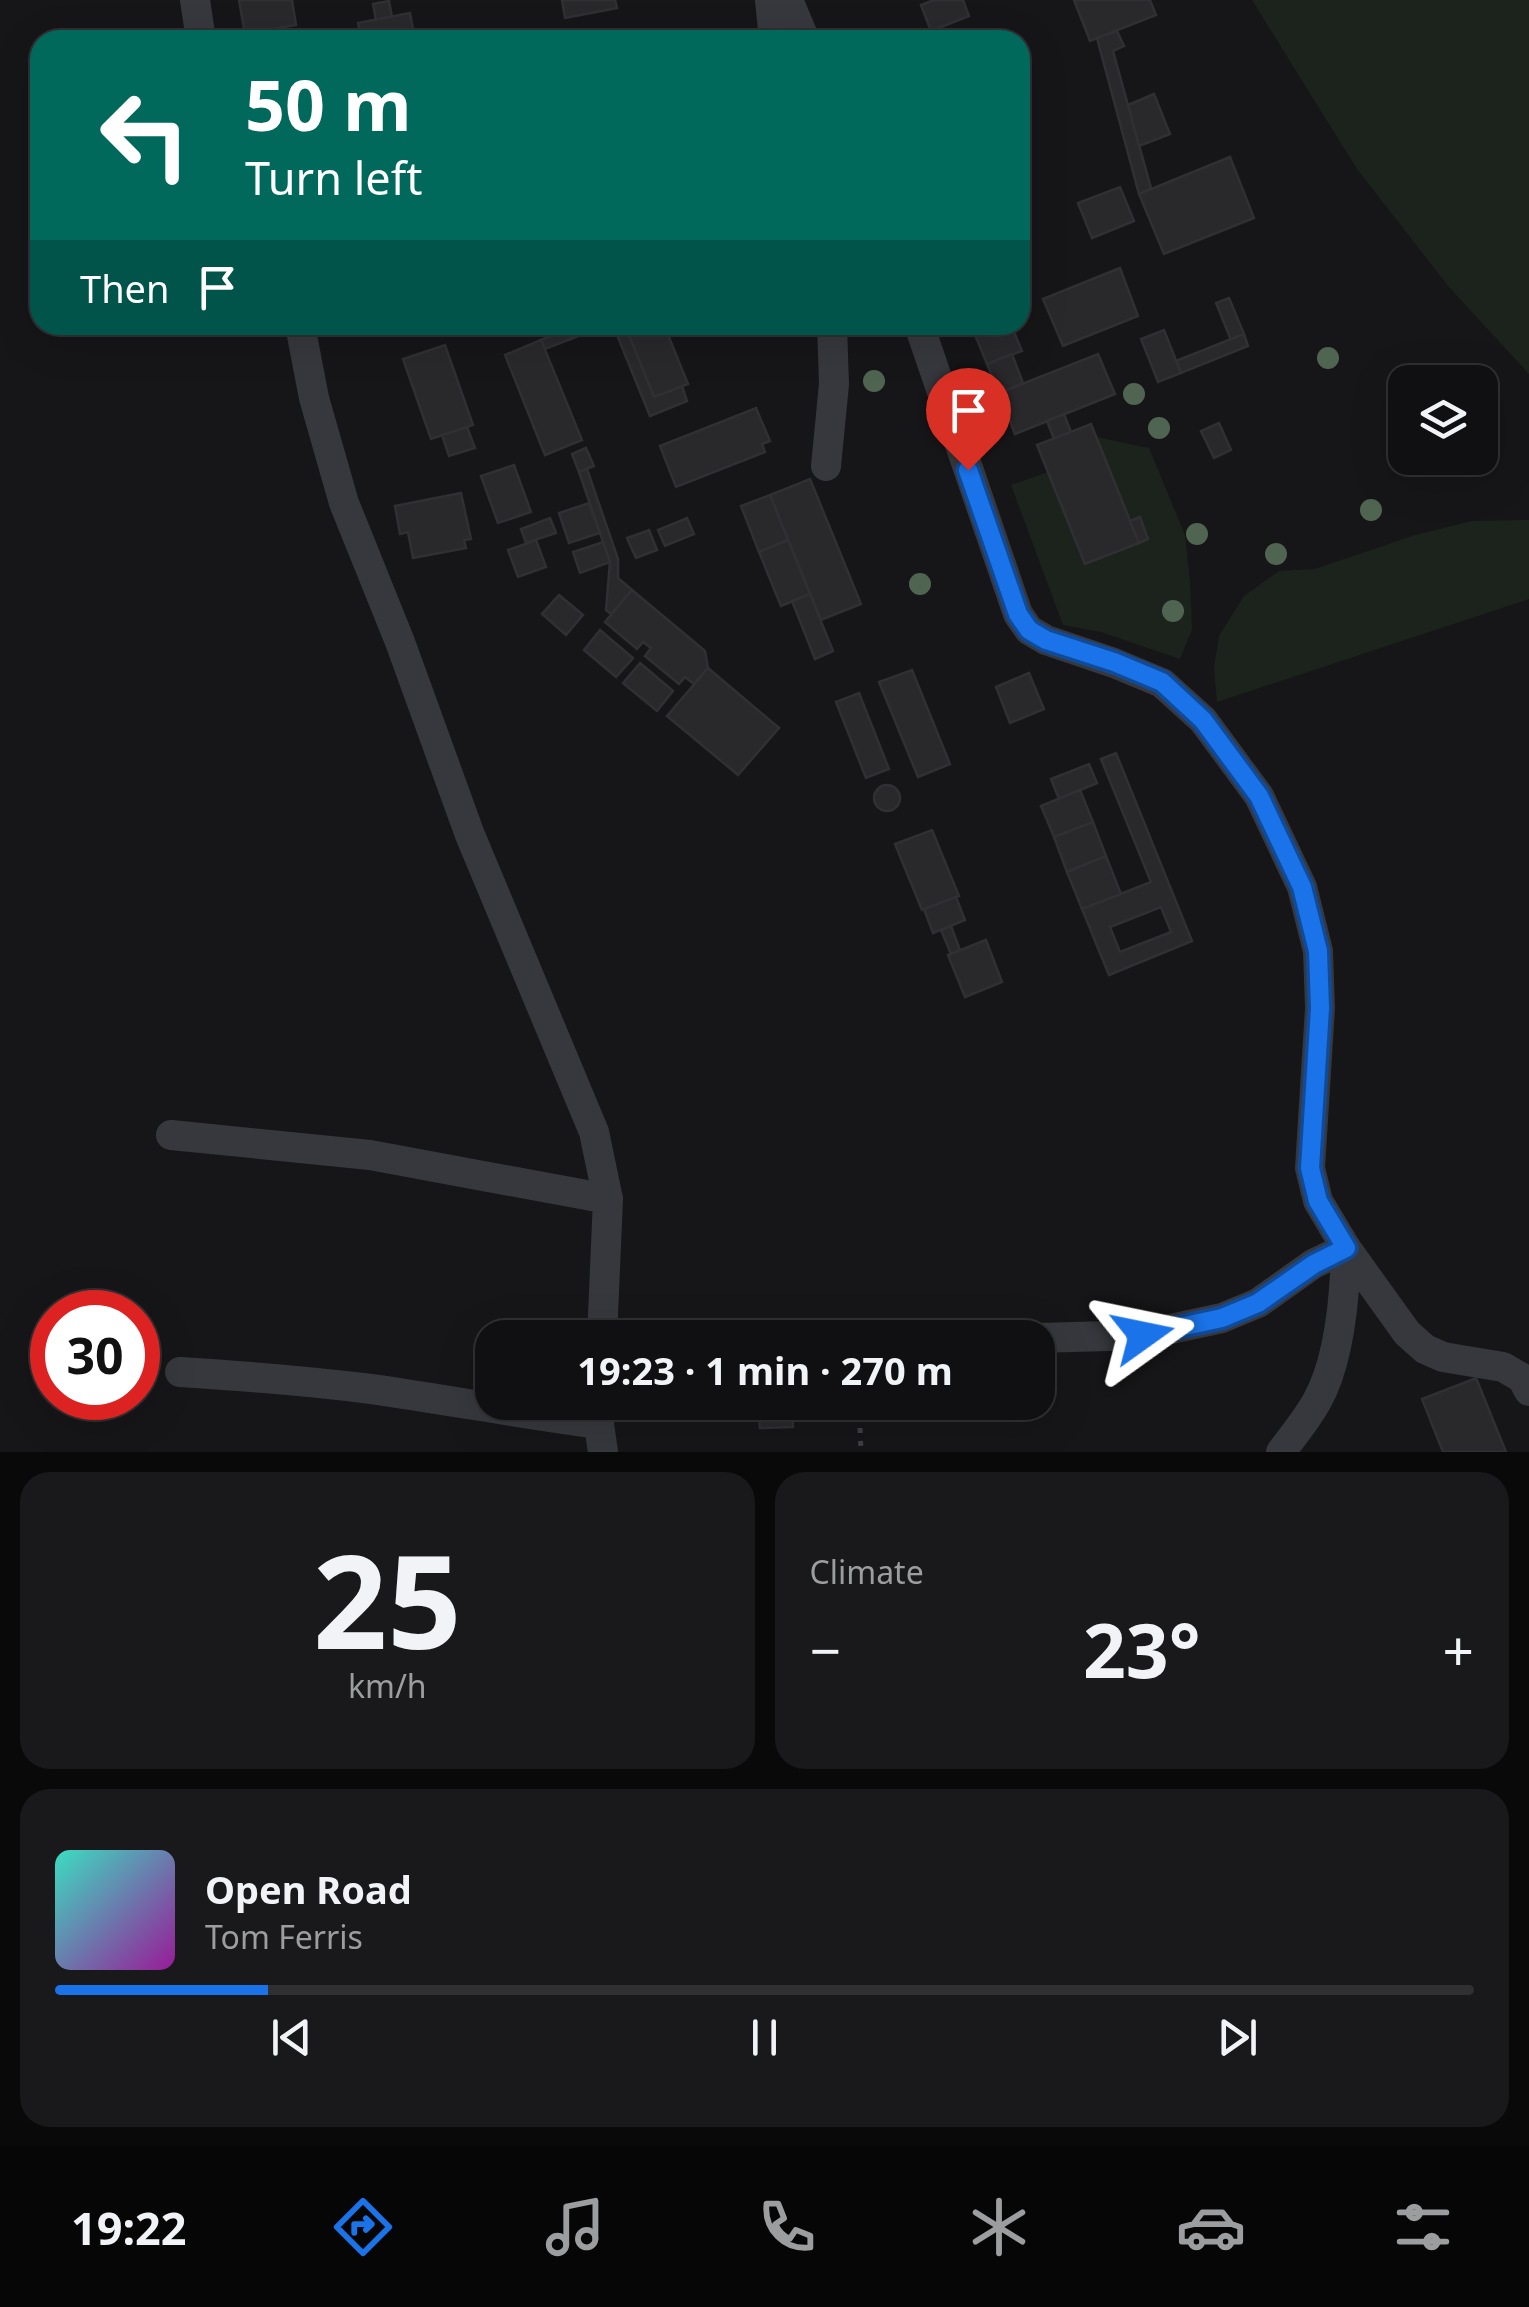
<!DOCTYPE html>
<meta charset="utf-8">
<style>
:root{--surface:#101012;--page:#19191b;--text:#f1f3f6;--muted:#9c9d9f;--line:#303032;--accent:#1a73e8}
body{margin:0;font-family:"Noto Sans",sans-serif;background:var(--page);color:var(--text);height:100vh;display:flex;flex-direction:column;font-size:38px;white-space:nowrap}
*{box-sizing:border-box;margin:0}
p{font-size:32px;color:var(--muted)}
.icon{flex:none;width:55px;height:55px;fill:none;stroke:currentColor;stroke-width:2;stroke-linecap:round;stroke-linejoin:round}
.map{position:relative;height:1452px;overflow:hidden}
.details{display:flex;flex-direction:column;gap:20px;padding:20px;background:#09090a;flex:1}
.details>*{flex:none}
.top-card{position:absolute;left:30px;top:30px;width:1000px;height:305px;border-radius:30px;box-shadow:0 10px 40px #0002,0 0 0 2px var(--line);background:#00695c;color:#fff;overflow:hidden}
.buttons{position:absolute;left:1388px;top:365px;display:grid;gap:20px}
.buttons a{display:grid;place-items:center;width:110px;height:110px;border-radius:20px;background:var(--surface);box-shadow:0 10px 40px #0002,0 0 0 2px var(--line);font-size:50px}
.speed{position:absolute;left:30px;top:1290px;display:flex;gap:20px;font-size:50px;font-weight:700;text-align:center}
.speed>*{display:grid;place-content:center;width:130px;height:130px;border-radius:50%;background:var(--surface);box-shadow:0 10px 40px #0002,0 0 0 2px var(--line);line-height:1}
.speed .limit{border:15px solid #d22;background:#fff;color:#111}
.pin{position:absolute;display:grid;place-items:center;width:85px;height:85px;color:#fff;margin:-102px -42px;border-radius:50% 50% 50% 0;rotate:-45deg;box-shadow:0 0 10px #0007}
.pin .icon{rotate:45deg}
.me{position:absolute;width:110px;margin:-55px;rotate:78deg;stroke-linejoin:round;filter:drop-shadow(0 0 8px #0008)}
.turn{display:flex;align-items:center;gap:35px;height:210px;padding:0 50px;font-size:45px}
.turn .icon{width:130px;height:130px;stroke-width:2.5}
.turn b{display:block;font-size:70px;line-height:85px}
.then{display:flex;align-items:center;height:95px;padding:0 50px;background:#0003;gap:20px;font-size:38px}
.big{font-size:75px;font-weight:700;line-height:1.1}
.details .widget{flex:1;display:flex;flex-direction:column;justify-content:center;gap:15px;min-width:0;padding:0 35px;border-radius:30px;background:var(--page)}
.details .dial{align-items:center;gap:0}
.dial b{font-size:130px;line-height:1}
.song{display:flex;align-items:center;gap:30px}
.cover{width:120px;height:120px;border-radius:15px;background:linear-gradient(135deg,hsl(170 70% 55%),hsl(300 70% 35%))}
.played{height:10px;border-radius:5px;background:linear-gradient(90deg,var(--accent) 15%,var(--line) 15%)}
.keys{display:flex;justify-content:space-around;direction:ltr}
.heat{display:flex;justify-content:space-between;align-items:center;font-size:55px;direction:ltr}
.details .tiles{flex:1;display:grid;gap:20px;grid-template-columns:1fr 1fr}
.widget:last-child{grid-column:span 2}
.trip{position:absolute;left:475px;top:1320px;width:580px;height:100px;border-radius:30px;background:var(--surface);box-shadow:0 10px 40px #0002,0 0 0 2px var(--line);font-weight:700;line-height:100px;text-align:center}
.tabs{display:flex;height:160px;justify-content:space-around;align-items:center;background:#060607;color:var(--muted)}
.tabs .icon{width:70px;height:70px}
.tabs .selected{color:var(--accent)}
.tabs b{font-size:45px;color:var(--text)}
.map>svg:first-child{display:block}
.green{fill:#1c231d}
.building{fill:#29292c;stroke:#303034;stroke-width:2.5;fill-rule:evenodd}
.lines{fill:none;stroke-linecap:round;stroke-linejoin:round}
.path{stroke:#3d3f44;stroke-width:5;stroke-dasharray:5 8;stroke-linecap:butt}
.minor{stroke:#37383d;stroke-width:30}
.tree{fill:#506452}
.route-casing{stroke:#114b97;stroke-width:25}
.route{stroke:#1a73e8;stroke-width:18}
</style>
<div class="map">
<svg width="1529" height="1452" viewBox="0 0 1529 1452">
<rect width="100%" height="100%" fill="#161618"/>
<g class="green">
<path d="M 1252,0 L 1529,0 L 1529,374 L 1449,287 L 1357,169 Z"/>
<path d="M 1096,437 L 1149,448 L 1185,535 L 1190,582 L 1192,629 L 1180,659 L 1101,632 L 1063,625 L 1011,485 L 1048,472 L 1085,564 L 1148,539 L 1140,517 L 1130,521 Z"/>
<path d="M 1529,520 L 1529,599 L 1217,702 L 1214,668 L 1219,636 L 1244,596 L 1279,571 L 1315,569 L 1415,535 L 1472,521 Z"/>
</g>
<g class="building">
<path d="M 239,0 L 292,0 L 296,25 L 245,34 Z"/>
<path d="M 562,0 L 615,0 L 617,8 L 565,18 Z"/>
<path d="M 934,0 L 963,0 L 969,16 L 931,31 L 921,5 Z"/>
<path d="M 1074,0 L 1150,0 L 1156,15 L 1090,41 Z"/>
<path d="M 389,1 L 392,17 L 376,20 L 373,4 Z"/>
<path d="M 410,13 L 415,40 L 361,40 L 358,23 Z"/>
<path d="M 1117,31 L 1124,46 L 1113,51 L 1151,188 L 1139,194 L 1097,38 Z"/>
<path d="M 1154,94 L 1170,134 L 1139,146 L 1128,105 Z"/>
<path d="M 1230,157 L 1254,218 L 1164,254 L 1139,194 Z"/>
<path d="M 1120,187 L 1134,221 L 1092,238 L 1078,203 Z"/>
<path d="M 1120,268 L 1138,316 L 1063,346 L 1043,299 Z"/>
<path d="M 1229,298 L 1244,334 L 1231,340 L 1216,303 Z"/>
<path d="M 579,325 L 607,325 L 545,349 L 541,340 Z"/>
<path d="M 613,325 L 625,325 L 654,397 L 682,386 L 687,401 L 650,416 Z"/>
<path d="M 625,325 L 664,325 L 688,384 L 654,397 Z"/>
<path d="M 971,325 L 1011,325 L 1022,351 L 987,364 Z"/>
<path d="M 1164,330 L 1181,373 L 1158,382 L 1141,339 Z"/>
<path d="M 1244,334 L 1248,346 L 1181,373 L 1176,361 Z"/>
<path d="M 541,340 L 582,440 L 545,455 L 505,355 Z"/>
<path d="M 445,345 L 473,425 L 431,439 L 403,359 Z"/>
<path d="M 1012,354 L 1023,383 L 999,393 L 987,364 Z"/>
<path d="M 1098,354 L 1115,394 L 1015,434 L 999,393 Z"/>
<path d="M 756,408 L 770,441 L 762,444 L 765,452 L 676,487 L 660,446 Z"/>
<path d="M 1064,414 L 1071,432 L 1054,439 L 1047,421 Z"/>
<path d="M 1219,423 L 1231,450 L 1214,458 L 1201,431 Z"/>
<path d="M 1091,424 L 1139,543 L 1085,564 L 1037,445 Z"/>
<path d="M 467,427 L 475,448 L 449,456 L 442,435 Z"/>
<path d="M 586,448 L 594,466 L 579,472 L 572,454 Z"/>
<path d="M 514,465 L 531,512 L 498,523 L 481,476 Z"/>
<path d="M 587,469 L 618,559 L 618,578 L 632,590 L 611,614 L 606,610 L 610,562 L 579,472 Z"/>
<path d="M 810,479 L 861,604 L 821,620 L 770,495 Z"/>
<path d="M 461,493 L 471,539 L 464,540 L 466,548 L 413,558 L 408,532 L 400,534 L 395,506 Z"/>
<path d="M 770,495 L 788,540 L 759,552 L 741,506 Z"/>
<path d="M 589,503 L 600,533 L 569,543 L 559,513 Z"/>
<path d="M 1140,517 L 1148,539 L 1139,543 L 1130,521 Z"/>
<path d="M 550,518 L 556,533 L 526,543 L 521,529 Z"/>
<path d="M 687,518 L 694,534 L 665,546 L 658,530 Z"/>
<path d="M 649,530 L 657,550 L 636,558 L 627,538 Z"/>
<path d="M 536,540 L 546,567 L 518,577 L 508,550 Z"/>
<path d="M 788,540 L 810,594 L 781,606 L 759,552 Z"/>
<path d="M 603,542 L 610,562 L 580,573 L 573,552 Z"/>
<path d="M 632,590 L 705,651 L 708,668 L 694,684 L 685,677 L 679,684 L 645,656 L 651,648 L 643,642 L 637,649 L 605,622 Z"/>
<path d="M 810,594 L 833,651 L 815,659 L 792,601 Z"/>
<path d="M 559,595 L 583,615 L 566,635 L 542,614 Z"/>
<path d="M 600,630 L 633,658 L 616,677 L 584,650 Z"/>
<path d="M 640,663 L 673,691 L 657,711 L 623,683 Z"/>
<path d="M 708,668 L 779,728 L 738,775 L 667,716 Z"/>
<path d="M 912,670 L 950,764 L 918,777 L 879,682 Z"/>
<path d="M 1029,673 L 1044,709 L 1010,723 L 996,687 Z"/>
<path d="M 859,693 L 889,769 L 866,778 L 836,702 Z"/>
<path d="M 1116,753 L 1192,941 L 1109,975 L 1082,909 L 1151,882 L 1101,759 ZM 1161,907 L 1171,932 L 1120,952 L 1110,927 Z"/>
<path d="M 1089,764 L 1097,783 L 1059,799 L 1051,779 Z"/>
<circle cx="887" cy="798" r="13"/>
<path d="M 1080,790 L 1093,822 L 1054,837 L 1041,806 Z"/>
<path d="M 1093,822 L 1106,856 L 1067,872 L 1054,837 Z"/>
<path d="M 932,830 L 959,896 L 922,910 L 895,844 Z"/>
<path d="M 1106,856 L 1121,894 L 1082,909 L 1067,872 Z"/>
<path d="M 956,897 L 965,920 L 933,933 L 924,909 Z"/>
<path d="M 951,926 L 960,950 L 951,954 L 941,930 Z"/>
<path d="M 986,940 L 1002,982 L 965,997 L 948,955 Z"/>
<path d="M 1476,1378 L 1506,1452 L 1443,1452 L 1422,1399 Z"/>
<path d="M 735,1402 L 792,1402 L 793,1427 L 760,1428 L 759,1417 L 736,1418 Z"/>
</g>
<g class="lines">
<path class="path" d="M 859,1402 L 861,1452"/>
<g class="minor">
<path d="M 195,0 L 201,40"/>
<path d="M 770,0 L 774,40"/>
<path d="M 788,0 L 805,40"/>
<path d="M 300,325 L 314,398 L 344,503 L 400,642 L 470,835 L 594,1132 L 608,1199 L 602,1338"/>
<path d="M 919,325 L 1018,614 L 1029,630 L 1046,640 L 1114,663 L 1162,683 L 1203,720 L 1259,796 L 1302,887 L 1318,951 L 1320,1008 L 1310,1168 L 1318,1201 L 1346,1248 L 1407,1333 L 1425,1349 L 1443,1357 L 1503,1367 L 1522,1378 L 1529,1391"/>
<path d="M 826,466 L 834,384 L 832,325"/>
<path d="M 171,1135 L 370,1155 L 608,1199"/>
<path d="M 1038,1338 L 1143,1335 L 1222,1318 L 1258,1303 L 1313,1264 L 1346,1248 C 1345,1295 1340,1360 1317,1401 C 1307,1419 1293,1436 1281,1452"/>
<path d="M 180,1372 C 244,1376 308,1381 371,1389 C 448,1400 523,1414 599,1424"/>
<path d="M 600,1402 L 599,1424 L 603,1452"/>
</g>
</g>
<g class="tree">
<circle cx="1328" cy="358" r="11"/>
<circle cx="874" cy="381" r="11"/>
<circle cx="1134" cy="394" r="11"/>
<circle cx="1159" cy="428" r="11"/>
<circle cx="1371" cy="510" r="11"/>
<circle cx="1197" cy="534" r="11"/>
<circle cx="1276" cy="554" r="11"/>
<circle cx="920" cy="584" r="11"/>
<circle cx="1173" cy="611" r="11"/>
</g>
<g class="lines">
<defs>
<path id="route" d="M 968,470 L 1018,614 L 1029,630 L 1046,640 L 1114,662 L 1162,682 L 1203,720 L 1259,796 L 1302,887 L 1318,951 L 1320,1008 L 1310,1168 L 1318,1201 L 1346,1248 L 1314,1264 L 1258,1303 L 1222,1318 L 1143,1335"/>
</defs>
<use href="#route" class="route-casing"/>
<use href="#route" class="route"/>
</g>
</svg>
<div class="buttons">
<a><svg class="icon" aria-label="layers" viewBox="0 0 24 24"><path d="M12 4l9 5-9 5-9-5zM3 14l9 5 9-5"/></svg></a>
</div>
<div class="speed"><div class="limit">30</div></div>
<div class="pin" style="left:968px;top:470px;background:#d93025"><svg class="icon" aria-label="arrive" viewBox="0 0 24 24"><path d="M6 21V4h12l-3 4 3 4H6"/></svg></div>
<svg class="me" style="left:1143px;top:1335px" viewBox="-20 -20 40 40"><path d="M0-17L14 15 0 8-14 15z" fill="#1a73e8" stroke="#fff" stroke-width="4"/></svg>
<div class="trip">19:23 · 1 min · 270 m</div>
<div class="top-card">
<div class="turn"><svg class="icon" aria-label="left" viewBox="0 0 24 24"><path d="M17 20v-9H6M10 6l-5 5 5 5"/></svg><div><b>50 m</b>Turn left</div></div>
<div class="then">Then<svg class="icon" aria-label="arrive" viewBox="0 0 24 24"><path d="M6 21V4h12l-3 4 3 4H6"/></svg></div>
</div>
</div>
<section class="details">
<div class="tiles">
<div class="widget dial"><b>25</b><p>km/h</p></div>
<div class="widget"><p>Climate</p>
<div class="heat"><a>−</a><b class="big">23°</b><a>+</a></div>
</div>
<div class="widget">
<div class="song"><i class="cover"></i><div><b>Open Road</b><p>Tom Ferris</p></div></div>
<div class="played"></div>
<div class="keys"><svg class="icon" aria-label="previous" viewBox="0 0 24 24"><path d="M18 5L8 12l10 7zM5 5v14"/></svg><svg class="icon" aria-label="pause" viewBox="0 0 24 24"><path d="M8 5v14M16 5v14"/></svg><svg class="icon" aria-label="next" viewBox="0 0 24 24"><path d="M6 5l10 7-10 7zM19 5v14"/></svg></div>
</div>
</div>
</section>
<nav class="tabs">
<b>19:22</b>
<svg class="icon selected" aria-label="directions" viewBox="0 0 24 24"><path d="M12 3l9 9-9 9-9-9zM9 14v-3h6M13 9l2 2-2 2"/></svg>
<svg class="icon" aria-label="music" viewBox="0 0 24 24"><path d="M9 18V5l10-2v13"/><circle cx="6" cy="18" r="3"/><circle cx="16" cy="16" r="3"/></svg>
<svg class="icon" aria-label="phone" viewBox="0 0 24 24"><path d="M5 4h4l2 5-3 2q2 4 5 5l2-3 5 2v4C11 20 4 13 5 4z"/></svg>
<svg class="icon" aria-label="climate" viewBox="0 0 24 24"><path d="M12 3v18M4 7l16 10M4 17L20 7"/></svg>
<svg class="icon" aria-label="car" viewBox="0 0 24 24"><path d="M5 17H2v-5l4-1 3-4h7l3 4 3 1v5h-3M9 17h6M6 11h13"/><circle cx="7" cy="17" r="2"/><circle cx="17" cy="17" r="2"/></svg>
<svg class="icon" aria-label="filters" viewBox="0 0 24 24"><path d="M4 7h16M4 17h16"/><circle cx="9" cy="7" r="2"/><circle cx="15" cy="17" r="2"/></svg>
</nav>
